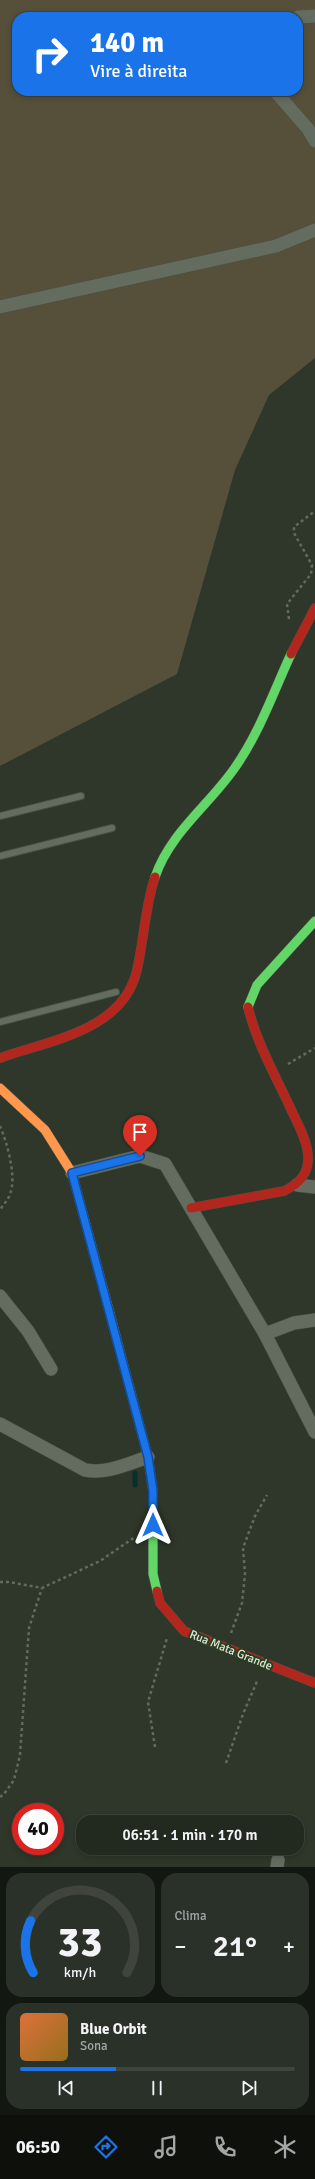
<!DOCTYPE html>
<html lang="pt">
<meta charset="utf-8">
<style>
:root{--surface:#22291f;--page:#2a3128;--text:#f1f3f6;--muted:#a2a6a4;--line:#3f453d;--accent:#1a73e8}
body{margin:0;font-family:Signika,sans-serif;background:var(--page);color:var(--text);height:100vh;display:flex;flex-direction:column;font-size:15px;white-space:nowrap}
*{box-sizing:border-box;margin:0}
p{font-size:13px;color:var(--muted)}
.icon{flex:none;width:22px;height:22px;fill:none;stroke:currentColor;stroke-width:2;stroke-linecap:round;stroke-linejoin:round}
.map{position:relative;height:1867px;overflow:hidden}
.panel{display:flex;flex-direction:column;gap:6px;padding:6px;background:#131711;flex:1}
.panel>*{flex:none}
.banner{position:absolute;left:12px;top:12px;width:291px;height:84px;border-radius:16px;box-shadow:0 2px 6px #0003,0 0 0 1px var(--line);background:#1a73e8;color:#fff;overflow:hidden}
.speed{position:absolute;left:12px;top:1803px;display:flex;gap:8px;font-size:20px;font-weight:700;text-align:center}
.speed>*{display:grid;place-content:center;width:52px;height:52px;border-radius:50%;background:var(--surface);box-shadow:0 2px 6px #0003,0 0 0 1px var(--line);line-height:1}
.speed .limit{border:6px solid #d22;background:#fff;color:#111}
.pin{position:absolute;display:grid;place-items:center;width:34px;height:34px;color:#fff;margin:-41px -17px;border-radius:50% 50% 50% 0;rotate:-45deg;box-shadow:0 0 4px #0007}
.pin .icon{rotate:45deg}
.me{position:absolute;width:44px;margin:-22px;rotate:0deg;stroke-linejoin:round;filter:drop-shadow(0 0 3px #0008)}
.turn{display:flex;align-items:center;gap:14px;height:84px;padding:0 12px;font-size:18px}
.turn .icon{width:52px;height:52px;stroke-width:2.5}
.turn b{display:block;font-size:28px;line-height:34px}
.big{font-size:30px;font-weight:600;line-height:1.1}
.panel .tile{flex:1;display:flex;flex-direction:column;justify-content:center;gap:6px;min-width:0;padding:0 14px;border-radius:16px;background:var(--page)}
.panel .dial{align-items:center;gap:0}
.dial svg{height:104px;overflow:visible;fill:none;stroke:var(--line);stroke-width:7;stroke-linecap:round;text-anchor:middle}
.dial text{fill:var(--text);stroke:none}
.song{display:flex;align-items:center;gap:12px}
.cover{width:48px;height:48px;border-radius:6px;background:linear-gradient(135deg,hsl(20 70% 55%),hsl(40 70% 35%))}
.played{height:4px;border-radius:2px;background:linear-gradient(90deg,var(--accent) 35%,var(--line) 35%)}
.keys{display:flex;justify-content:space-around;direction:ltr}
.heat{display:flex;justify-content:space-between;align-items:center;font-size:22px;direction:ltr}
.panel .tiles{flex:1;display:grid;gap:6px;grid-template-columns:1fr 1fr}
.tile:last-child{grid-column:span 2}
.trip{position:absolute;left:76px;top:1815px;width:228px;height:40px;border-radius:16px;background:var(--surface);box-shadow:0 2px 6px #0003,0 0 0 1px var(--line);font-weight:600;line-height:40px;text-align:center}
.menu{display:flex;height:64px;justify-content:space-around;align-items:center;background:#0e100c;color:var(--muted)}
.menu .icon{width:28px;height:28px}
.menu .selected{color:var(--accent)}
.menu b{font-size:18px;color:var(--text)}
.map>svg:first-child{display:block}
.green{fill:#564f3a;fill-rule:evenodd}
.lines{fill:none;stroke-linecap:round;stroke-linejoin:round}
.stream{stroke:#082f29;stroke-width:5}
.lane-casing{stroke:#4a5246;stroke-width:8}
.street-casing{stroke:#4a5246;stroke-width:14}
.fast-casing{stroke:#4a5246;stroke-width:10}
.slow-casing{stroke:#4a5246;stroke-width:10}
.jam-casing{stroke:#4a5246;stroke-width:10}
.path{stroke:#636a5f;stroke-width:2.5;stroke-dasharray:3 3;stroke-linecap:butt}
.lane{stroke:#646b5f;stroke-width:6}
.street{stroke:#646b5f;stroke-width:13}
.fast{stroke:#63d668;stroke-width:9}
.slow{stroke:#ff974d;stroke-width:9}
.jam{stroke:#b3261e;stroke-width:9}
.route-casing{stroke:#114b97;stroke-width:10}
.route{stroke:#1a73e8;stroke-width:7}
.labels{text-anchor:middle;stroke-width:4;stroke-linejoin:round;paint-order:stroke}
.street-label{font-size:12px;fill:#dbe6d6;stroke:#2c3d23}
</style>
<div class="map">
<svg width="315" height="1867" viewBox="0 0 315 1867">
<rect width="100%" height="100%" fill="#2e3729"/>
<path class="green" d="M 0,0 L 315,0 L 315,358 L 269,395 L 235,470 L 177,674 L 0,766 ZM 17,17 L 298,17 L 298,91 L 17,91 Z"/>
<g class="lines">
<path class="stream" d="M 135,1473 L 135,1485"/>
<defs>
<g id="lane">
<path d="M 0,816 L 81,796"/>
<path d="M 0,856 L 112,828"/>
<path d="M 0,1022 L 116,992"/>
</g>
<g id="street">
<path d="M 298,17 L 315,16"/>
<path d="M 275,91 L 308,129 L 315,141"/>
<path d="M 0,307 L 276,246 L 315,230"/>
<path d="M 72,1173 L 140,1156 L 165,1164 L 265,1334 L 315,1432"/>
<path d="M 297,1185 L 315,1187"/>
<path d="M 0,1296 L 28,1331 L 51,1369"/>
<path d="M 265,1334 L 294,1323 L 315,1320"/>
<path d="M 0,1424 L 85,1470 C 107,1474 127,1464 148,1457"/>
<path d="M 277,1867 L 278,1860"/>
</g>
<g id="fast">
<path d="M 155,877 C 170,833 208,806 234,769 C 259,734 273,693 291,654"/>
<path d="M 248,1007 L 257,985 L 315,921"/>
<path d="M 110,1314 L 148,1457 L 153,1491 L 153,1574 L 157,1591"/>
</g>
<path id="slow" d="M 0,1088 L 45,1130 L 72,1173 L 110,1314"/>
<g id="jam">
<path d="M 291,654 L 315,608"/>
<path d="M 0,1058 C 50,1040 123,1031 137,970 C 144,939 145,907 155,877"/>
<path d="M 191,1208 L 284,1191 C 299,1184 309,1174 308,1156 C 307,1139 296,1121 289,1105 C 274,1073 256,1041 248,1007"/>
<path d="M 157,1591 L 160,1603 L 184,1631 L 315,1683"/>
</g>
</defs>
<use href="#lane" class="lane-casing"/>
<use href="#street" class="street-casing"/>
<use href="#fast" class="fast-casing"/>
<use href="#slow" class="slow-casing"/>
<use href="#jam" class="jam-casing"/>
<g class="path">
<path d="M 289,619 L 287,604 L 311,574 L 312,565 L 294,533 L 294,527 L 315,511"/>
<path d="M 288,1064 L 315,1048"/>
<path d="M 0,1126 C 7,1142 17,1178 10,1194 C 8,1200 3,1205 0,1210"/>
<path d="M 0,1582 L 9,1582 L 42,1588 L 100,1561 L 135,1537"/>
<path d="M 231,1633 L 242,1603 L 245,1574 L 243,1548 L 255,1516 L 267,1495"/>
<path d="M 155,1747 L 148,1702 L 167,1638"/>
<path d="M 226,1763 L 243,1714 L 258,1679"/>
<path d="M 0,1797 L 4,1794 L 14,1780 L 20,1755 L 29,1628 L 42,1588"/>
</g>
<use href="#lane" class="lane"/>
<use href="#street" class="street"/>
<use href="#fast" class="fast"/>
<use href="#slow" class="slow"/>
<use href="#jam" class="jam"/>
</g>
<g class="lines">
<defs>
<path id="route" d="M 140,1156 L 72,1173 L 148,1457 L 153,1491 L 153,1525"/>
</defs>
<use href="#route" class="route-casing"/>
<use href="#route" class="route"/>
</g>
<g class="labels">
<g class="street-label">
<text transform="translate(231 1650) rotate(22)" y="4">Rua Mata Grande</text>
</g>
</g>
</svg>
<div class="speed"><div class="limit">40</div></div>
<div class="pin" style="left:140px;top:1156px;background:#d93025"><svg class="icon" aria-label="arrive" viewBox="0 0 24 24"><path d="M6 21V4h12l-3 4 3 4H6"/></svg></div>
<svg class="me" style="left:153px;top:1525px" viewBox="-20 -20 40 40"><path d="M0-17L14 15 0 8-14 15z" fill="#1a73e8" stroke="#fff" stroke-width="4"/></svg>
<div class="trip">06:51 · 1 min · 170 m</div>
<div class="banner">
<div class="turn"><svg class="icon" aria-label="right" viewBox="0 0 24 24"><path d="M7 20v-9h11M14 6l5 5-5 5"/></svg><div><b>140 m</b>Vire à direita</div></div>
</div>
</div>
<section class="panel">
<div class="tiles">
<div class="tile dial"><svg viewBox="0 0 100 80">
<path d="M14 69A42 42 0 1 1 86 69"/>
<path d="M14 69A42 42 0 0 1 12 29" stroke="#1a73e8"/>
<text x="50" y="56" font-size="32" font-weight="700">33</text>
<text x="50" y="72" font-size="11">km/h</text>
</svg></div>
<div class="tile"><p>Clima</p>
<div class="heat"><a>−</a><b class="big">21°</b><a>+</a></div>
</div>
<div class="tile">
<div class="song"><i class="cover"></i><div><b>Blue Orbit</b><p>Sona</p></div></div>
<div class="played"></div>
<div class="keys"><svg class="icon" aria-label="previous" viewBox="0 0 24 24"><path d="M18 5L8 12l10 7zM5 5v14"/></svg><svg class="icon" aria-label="pause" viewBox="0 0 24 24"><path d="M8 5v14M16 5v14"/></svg><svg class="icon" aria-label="next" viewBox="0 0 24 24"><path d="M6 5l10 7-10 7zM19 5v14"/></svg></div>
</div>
</div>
</section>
<nav class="menu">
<b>06:50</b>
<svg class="icon selected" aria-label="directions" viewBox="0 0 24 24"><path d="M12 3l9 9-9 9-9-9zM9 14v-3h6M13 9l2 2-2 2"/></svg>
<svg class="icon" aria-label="music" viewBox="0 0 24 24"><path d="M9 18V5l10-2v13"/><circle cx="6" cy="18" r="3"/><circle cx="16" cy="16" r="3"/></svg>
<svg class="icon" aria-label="phone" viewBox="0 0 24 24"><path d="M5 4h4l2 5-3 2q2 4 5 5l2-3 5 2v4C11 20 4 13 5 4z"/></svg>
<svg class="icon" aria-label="climate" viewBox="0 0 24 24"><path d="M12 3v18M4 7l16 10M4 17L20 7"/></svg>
</nav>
